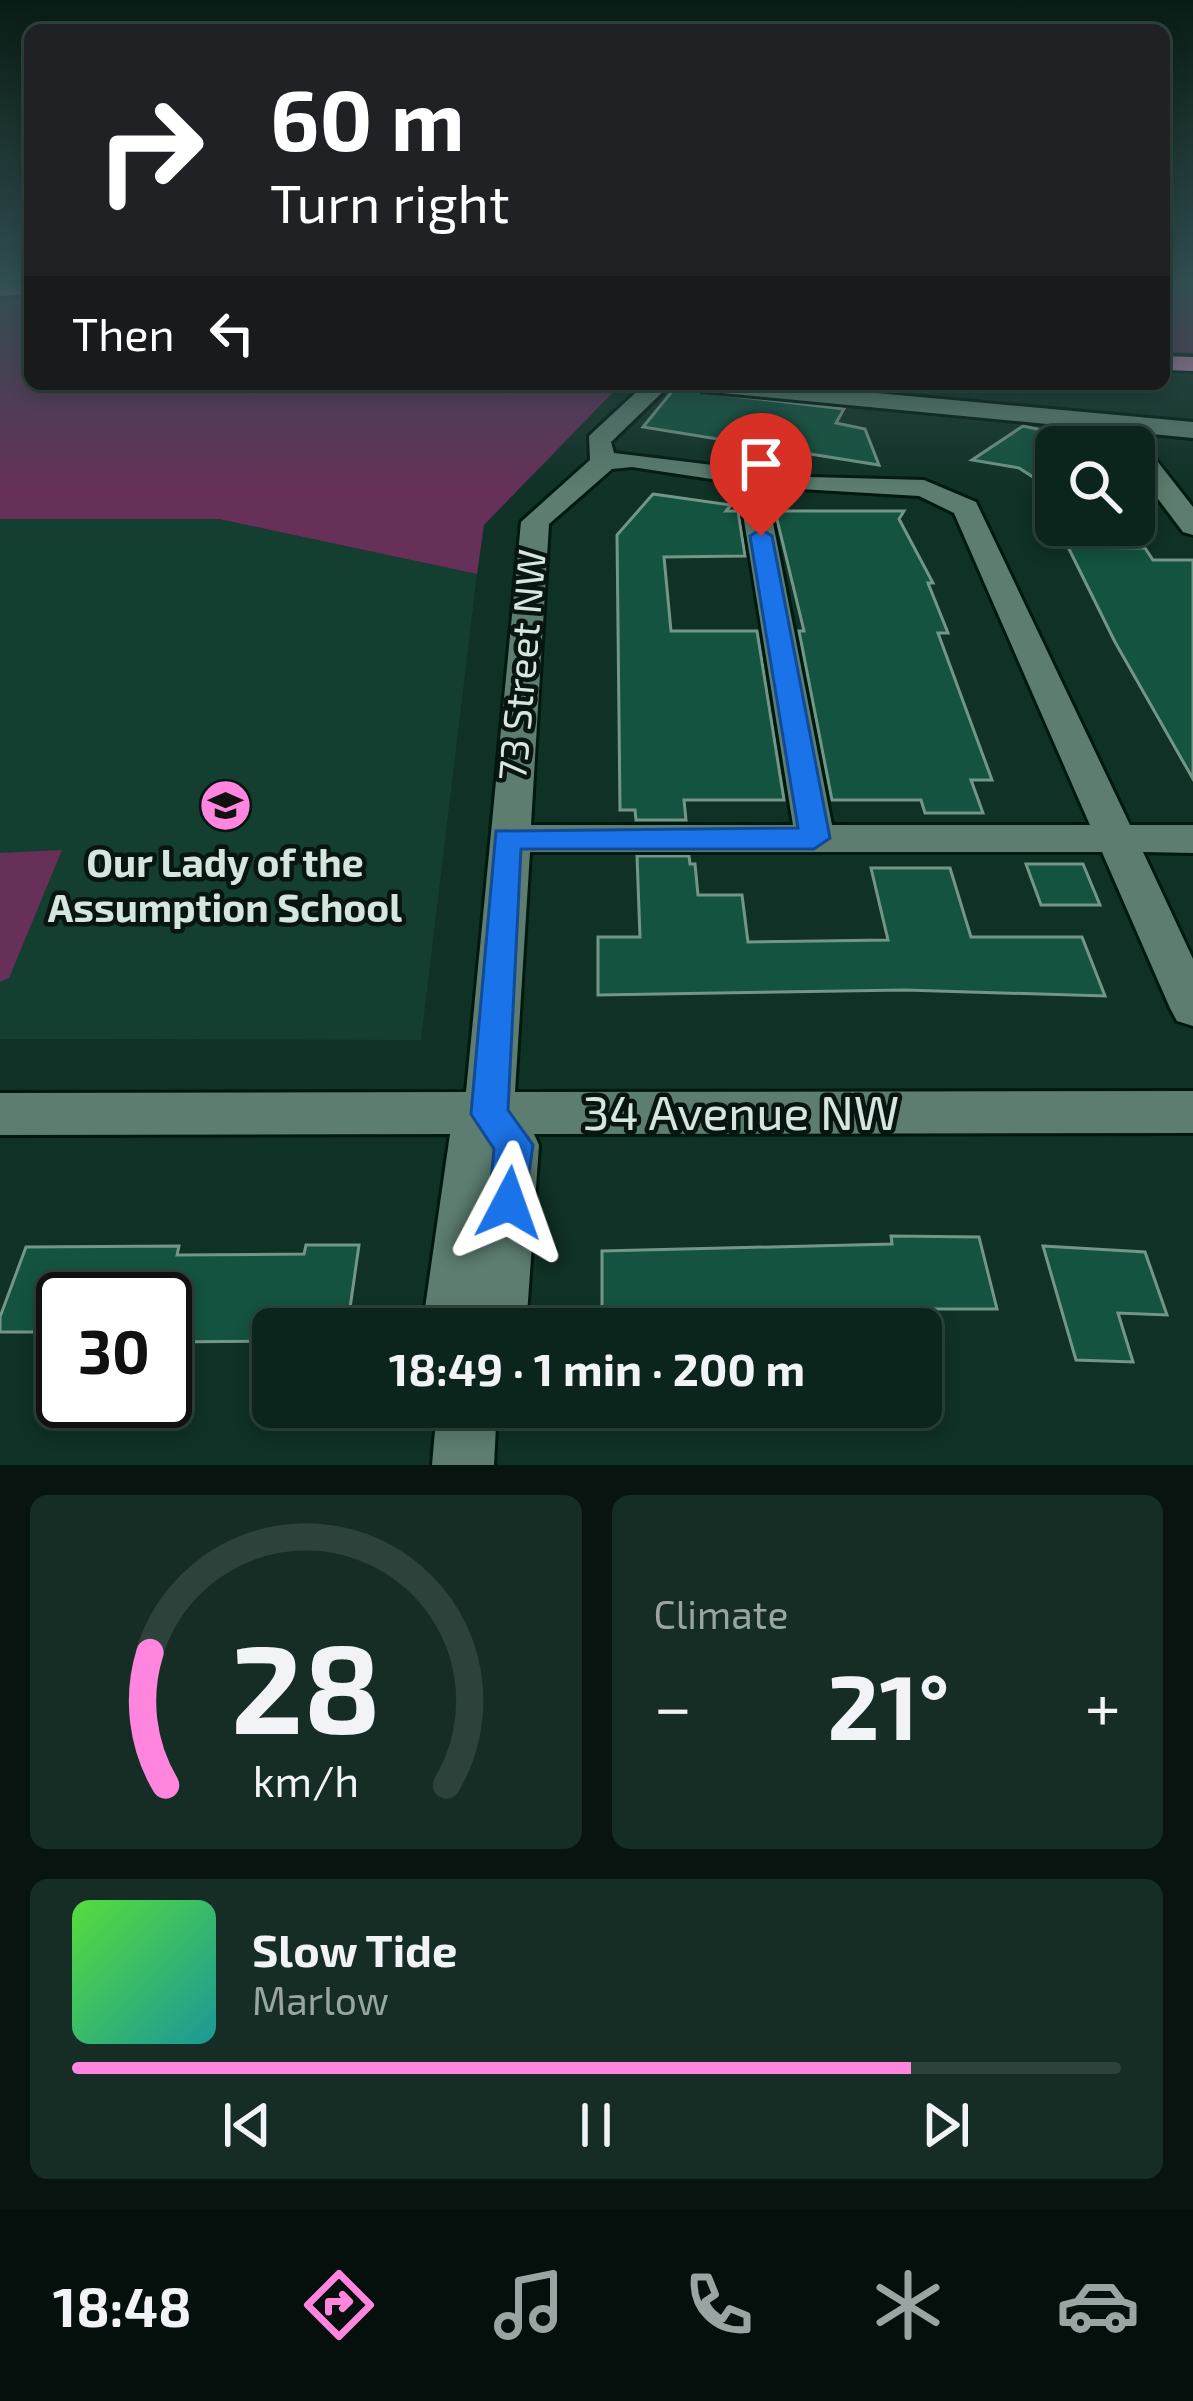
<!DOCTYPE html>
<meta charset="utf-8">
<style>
:root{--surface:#0c251c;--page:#152d25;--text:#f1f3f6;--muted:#9aa5a3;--line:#2c423b;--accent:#ff85de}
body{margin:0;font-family:"Exo 2",sans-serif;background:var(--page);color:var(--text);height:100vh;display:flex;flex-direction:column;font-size:45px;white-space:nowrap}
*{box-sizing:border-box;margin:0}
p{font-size:39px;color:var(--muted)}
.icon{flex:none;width:66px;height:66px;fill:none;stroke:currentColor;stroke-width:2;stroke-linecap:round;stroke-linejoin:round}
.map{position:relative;height:1465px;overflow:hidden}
.drawer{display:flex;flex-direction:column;gap:30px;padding:30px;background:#07140f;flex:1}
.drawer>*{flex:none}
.guide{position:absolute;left:24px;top:24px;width:1146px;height:366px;border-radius:18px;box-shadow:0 6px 18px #0003,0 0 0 3px var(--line);background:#202124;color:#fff;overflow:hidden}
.tools{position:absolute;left:1035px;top:426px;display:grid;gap:24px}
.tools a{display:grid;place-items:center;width:120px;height:120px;border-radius:18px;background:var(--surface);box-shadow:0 6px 18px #0003,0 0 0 3px var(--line);font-size:60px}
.speed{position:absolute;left:36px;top:1272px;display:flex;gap:24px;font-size:60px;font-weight:700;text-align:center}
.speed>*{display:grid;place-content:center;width:156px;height:156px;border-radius:50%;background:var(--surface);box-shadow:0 6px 18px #0003,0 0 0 3px var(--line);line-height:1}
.speed .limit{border:6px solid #111;border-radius:18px;background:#fff;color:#111}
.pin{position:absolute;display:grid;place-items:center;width:102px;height:102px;color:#fff;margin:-123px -51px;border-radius:50% 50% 50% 0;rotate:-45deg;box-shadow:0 0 12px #0007}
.pin .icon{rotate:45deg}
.me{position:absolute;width:132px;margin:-66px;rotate:4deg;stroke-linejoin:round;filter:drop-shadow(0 0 9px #0008)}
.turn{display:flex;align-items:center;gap:42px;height:252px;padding:0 48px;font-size:54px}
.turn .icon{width:156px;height:156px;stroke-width:2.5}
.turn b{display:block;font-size:84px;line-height:102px}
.then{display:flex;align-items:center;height:114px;padding:0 48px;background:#0003;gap:24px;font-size:45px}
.big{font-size:90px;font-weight:700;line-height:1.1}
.drawer .tile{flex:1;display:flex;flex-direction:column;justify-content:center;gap:18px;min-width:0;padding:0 42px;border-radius:18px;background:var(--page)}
.drawer .dial{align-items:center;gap:0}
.dial svg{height:312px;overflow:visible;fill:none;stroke:var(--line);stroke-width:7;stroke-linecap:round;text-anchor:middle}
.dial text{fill:var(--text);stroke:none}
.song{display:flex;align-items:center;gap:36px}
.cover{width:144px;height:144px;border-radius:18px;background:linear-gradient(135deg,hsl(110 70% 55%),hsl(180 70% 35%))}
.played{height:12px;border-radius:6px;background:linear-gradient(90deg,var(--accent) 80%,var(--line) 80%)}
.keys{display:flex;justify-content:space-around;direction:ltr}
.heat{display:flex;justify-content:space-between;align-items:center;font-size:66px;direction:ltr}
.drawer .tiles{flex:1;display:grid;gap:30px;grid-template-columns:1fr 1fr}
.tile:last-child{grid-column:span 2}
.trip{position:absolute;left:252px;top:1308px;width:690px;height:120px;border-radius:18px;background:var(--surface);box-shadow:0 6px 18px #0003,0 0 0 3px var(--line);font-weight:700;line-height:120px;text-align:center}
.tabs{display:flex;height:192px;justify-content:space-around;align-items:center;background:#050f0b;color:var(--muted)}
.tabs .icon{width:84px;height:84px}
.tabs .selected{color:var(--accent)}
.tabs b{font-size:54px;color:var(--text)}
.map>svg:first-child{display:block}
.built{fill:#143e30}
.green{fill:#663058}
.building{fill:#13533f;stroke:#749688;stroke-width:3}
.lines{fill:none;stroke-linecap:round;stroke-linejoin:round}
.minor-casing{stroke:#00180e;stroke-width:6}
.highway-casing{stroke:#00180e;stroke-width:6}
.minor{fill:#5c7d6f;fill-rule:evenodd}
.highway{fill:#cf8bbb;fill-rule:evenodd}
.route{fill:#1a73e8;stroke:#114b97;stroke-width:3}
.labels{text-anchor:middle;stroke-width:9;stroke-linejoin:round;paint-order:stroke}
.street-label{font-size:39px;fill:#d4e6de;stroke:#081510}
.poi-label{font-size:39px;font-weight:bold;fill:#d4e6de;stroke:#081510}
.near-street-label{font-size:48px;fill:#d4e6de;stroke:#081510}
</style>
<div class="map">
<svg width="1193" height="1465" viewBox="0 0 1193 1465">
<rect width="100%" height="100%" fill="#103125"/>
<path class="built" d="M 0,519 L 219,519 L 477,574 L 421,1040 L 0,1039 Z"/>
<g class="green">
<path d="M 1193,288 L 1193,353 L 1164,352 L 1164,289 Z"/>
<path d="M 30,298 L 30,384 L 621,384 L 484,525 L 477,574 L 219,519 L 0,519 L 0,302 Z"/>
<path d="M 62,850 L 9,978 L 0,982 L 0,853 Z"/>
</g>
<g class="building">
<path d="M 674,389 L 844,409 L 836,423 L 865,429 L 879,465 L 643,427 Z"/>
<path d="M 1023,426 L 1056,433 L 1056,492 L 1019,468 L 972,460 Z"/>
<path d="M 653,494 L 731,505 L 726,511 L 738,511 L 745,556 L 664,557 L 671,631 L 757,631 L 784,800 L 684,800 L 686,820 L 636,820 L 635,810 L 620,810 L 617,535 Z"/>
<path d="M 775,511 L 904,511 L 899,519 L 933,583 L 928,583 L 948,633 L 938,633 L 992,780 L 971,780 L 983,813 L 925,813 L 921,800 L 832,800 L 799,631 L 804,631 Z"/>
<path d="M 1068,547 L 1145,548 L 1153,560 L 1193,560 L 1193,779 L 1115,642 Z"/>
<path d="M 637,856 L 689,856 L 690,864 L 695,864 L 698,895 L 742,895 L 748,942 L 888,940 L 871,868 L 950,868 L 971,937 L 1082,937 L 1105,996 L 905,990 L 598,995 L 598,937 L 640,937 Z"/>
<path d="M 1026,864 L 1083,864 L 1100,905 L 1041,905 Z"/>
<path d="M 891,1236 L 979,1237 L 997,1309 L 881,1309 L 884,1329 L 602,1329 L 602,1251 L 892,1244 Z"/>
<path d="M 306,1245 L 359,1245 L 347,1329 L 273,1329 L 273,1341 L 165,1342 L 165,1299 L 63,1299 L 63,1332 L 0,1332 L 0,1317 L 26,1247 L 179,1246 L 177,1255 L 304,1254 Z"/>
<path d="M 1043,1246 L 1145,1252 L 1167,1315 L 1118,1313 L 1133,1362 L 1076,1360 Z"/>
</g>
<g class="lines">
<defs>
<g id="minor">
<path d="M 645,384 L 671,384 L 611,442 L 614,453 L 810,477 L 924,480 L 976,502 L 1130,825 L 1193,825 L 1193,853 L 1143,852 L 1193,959 L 1193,1026 L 1177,1021 L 1170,1008 L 1102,852 L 530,852 L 515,1092 L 1193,1091 L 1193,1133 L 534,1134 L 539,1145 L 526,1329 L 422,1329 L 450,1134 L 0,1135 L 0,1093 L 466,1092 L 521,522 L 590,460 L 589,436 ZM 632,467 L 738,483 L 793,825 L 531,825 L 549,524 L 612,469 ZM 766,487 L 919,496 L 954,513 L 1090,825 L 832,825 Z"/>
<path d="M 689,384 L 778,384 L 1193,422 L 1193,438 L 701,391 Z"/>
<path d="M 1134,441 L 1143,443 L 1193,507 L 1193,535 L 1183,532 L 1134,467 L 1134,447 L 1122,447 Z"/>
<path d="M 437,1407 L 497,1407 L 494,1465 L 432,1465 Z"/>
</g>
<g id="highway">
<path d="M 0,286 L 30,286 L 30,294 L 0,296 Z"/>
<path d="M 1164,356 L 1193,357 L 1193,371 L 1164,370 Z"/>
</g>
</defs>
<use href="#minor" class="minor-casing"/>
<use href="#highway" class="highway-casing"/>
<use href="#minor" class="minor"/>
<use href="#highway" class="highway"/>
</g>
<linearGradient id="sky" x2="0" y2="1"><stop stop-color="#091b14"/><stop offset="0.58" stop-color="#314e51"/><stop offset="1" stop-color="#314e51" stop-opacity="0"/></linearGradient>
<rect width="1193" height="491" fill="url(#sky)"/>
<path class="route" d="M 761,529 L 772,536 L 830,838 L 814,849 L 521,849 L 508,1110 L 533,1145 L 523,1215 L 509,1221 L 495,1215 L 489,1203 L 494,1149 L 471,1114 L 496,831 L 798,828 L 750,536 Z"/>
<defs>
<symbol id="school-disc" viewBox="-11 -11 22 22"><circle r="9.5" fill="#ff85de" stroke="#081510"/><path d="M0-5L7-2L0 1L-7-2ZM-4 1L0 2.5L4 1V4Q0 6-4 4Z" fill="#111"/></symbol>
</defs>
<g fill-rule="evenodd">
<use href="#school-disc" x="196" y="776" width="59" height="59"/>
</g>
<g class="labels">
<g class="street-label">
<text transform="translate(522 665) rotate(-85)" y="14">73 Street NW</text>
</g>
<g class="poi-label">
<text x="225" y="877">Our Lady of the<tspan x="225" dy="45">Assumption School</tspan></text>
</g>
<g class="near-street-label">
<text x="741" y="1130">34 Avenue NW</text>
</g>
</g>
</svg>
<div class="tools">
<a><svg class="icon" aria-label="search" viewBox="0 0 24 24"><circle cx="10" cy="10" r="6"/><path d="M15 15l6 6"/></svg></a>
</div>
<div class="speed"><div class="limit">30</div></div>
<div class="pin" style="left:761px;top:536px;background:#d93025"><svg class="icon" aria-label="arrive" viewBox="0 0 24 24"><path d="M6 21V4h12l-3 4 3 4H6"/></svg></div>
<svg class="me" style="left:509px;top:1203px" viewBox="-20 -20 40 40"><path d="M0-17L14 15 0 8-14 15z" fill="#1a73e8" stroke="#fff" stroke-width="4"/></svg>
<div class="trip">18:49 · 1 min · 200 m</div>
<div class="guide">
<div class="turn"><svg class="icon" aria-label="right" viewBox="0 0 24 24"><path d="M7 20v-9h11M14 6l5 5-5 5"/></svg><div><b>60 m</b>Turn right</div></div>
<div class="then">Then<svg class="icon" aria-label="left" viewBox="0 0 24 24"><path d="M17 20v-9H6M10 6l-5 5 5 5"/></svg></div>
</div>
</div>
<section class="drawer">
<div class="tiles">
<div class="tile dial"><svg viewBox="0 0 100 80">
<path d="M14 69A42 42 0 1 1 86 69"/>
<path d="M14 69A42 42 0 0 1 10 35" stroke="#ff85de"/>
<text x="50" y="56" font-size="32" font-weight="700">28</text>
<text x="50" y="72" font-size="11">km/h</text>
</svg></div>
<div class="tile"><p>Climate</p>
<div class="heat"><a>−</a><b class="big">21°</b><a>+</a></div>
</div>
<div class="tile">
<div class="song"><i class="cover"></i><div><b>Slow Tide</b><p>Marlow</p></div></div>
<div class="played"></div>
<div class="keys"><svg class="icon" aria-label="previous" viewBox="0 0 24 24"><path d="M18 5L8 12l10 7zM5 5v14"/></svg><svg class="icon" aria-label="pause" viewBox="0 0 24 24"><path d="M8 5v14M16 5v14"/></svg><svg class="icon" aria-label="next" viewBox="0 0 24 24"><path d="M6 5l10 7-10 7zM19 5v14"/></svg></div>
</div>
</div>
</section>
<nav class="tabs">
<b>18:48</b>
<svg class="icon selected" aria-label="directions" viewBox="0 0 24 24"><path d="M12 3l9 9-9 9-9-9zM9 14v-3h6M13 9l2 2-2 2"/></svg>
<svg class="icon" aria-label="music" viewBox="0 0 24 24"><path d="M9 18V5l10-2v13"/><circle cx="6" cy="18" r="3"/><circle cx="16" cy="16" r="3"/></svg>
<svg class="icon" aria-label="phone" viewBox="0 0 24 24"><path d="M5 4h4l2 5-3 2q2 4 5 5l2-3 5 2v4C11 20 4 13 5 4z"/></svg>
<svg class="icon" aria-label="climate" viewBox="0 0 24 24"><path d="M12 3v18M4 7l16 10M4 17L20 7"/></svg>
<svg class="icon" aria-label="car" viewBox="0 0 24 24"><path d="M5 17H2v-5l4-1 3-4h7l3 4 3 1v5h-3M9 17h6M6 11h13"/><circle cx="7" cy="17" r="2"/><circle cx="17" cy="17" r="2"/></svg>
</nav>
